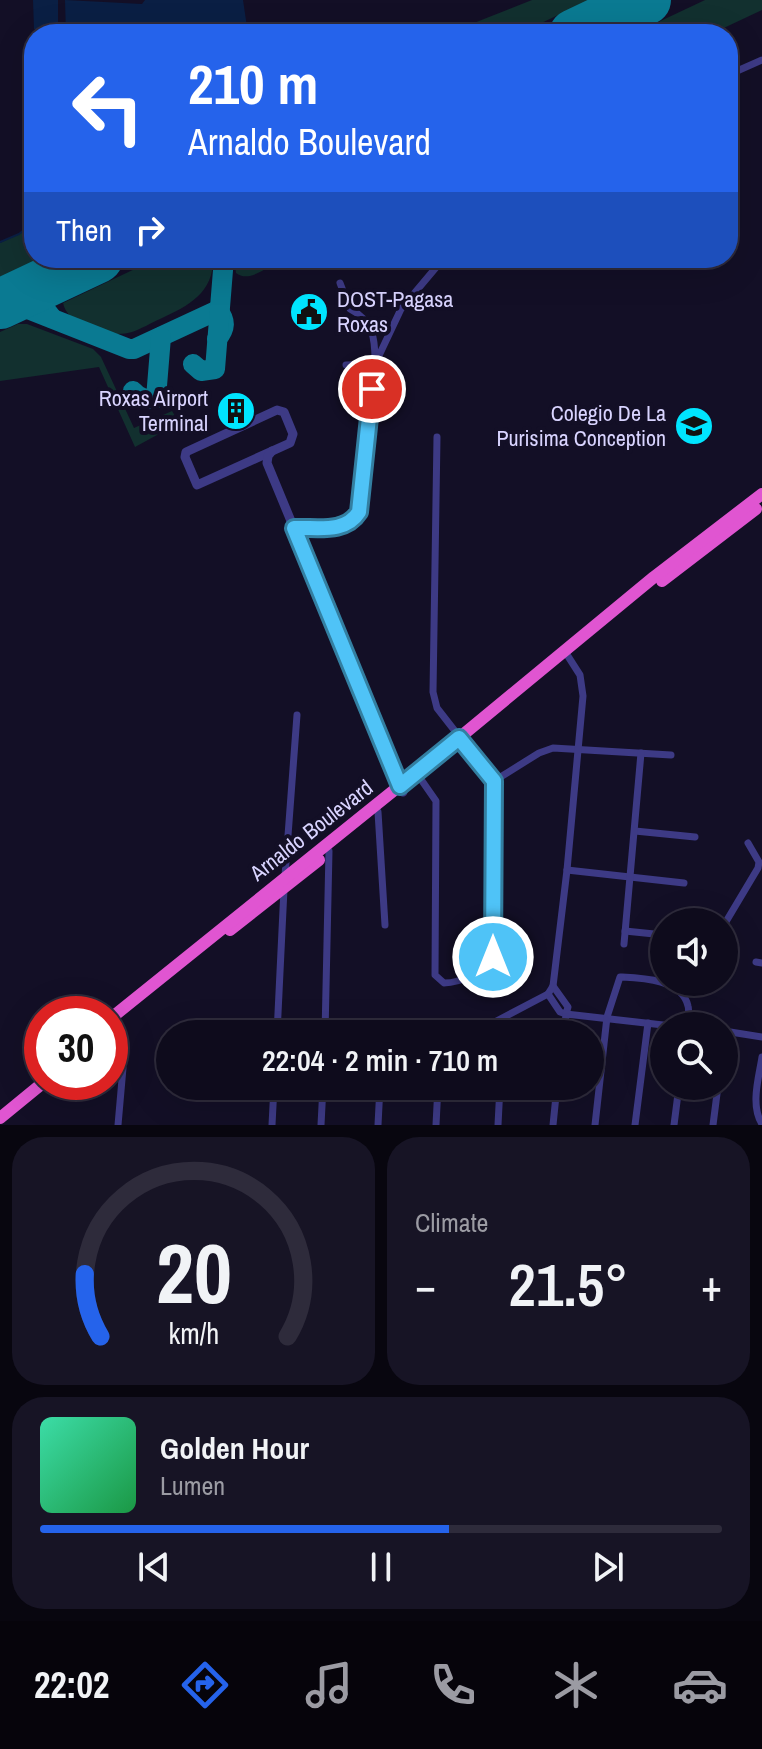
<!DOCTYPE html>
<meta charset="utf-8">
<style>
:root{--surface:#0e0b1c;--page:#171425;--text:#f1f3f6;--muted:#9b9ba3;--line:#2e2b3b;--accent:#2563eb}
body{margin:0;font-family:"Archivo Narrow",sans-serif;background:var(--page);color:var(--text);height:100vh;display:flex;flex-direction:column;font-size:30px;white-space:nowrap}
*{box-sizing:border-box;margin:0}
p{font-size:26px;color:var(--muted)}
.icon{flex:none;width:44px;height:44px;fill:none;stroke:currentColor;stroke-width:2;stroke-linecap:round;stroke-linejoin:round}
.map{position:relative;height:1125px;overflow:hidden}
.drawer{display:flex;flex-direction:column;gap:12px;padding:12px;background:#08060f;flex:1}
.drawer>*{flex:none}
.banner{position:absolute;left:24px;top:24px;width:714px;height:244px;border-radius:32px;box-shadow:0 8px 32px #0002,0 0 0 2px var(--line);background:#2563eb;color:#fff;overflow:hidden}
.tools{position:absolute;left:650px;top:908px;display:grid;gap:16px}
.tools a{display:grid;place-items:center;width:88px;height:88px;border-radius:50%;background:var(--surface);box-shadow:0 8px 32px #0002,0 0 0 2px var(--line);font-size:40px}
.speed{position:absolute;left:24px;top:996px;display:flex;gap:16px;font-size:40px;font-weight:700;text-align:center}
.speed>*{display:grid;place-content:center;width:104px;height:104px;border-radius:50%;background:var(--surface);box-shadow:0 8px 32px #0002,0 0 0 2px var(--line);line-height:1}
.speed .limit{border:12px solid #d22;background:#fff;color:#111}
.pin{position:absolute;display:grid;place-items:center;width:68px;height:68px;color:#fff;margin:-34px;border:4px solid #fff;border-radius:50%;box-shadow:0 2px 8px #0007}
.me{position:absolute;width:88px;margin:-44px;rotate:0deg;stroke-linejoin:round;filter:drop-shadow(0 0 6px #0008)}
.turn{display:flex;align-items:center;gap:28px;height:168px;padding:0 32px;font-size:36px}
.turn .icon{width:104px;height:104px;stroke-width:2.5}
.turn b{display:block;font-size:56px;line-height:68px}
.then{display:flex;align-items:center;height:76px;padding:0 32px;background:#0003;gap:16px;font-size:30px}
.big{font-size:60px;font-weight:600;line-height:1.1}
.drawer .tile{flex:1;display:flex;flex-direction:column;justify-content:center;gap:12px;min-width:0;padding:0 28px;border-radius:32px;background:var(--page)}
.drawer .dial{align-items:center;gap:0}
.dial svg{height:208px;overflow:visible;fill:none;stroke:var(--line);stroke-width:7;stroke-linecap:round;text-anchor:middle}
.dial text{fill:var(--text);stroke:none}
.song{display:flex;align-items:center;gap:24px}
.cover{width:96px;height:96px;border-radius:12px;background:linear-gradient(135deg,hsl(160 70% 55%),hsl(140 70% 35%))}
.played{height:8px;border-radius:4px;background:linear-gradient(90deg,var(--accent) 60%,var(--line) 60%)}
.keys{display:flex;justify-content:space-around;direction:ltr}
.heat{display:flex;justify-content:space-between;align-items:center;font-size:44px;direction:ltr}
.drawer .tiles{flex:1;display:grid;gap:12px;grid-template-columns:1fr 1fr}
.tile:last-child{grid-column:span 2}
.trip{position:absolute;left:156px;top:1020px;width:448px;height:80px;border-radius:40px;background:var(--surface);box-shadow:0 8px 32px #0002,0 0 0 2px var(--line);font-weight:600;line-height:80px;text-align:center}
.tabs{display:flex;height:128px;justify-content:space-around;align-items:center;background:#06040b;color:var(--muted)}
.tabs .icon{width:56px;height:56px}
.tabs .on{color:var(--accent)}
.tabs b{font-size:36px;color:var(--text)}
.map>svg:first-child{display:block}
.green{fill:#12302f}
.water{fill:#0a1f44}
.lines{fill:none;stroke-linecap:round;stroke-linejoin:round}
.stream{stroke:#0a1f44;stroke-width:2}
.taxiway{stroke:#0a7a92;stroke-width:20}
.runway{stroke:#0a7a92;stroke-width:50}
.minor{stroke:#3d3a85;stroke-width:7}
.tertiary{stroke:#3d3a85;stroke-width:9}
.trunk{stroke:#e055d1;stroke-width:12}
.route-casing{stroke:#337fa1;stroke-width:20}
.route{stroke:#4fc3f7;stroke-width:14}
.labels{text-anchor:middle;stroke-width:8;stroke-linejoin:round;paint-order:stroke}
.poi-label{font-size:22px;fill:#d9d4ff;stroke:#130f26;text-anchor:end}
.street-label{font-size:22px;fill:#d9d4ff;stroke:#130f26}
</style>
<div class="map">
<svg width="762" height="1125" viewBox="0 0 762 1125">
<rect width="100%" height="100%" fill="#130f26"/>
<g class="green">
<path d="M 532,0 L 590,0 L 518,34 L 446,34 Z"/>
<path d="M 705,0 L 762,0 L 762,10 L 711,34 L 633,34 Z"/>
<path d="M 34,227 L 34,258 L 43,258 L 0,278 L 0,243 Z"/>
<path d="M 158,258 L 213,258 C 214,293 188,306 160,319 C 151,323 141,329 132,332 C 110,339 68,327 63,303 Z"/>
<path d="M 234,258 L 283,258 C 269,265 250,284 236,273 Z"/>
<path d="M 18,324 L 27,324 L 93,349 L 101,357 L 134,428 L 172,411 L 179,423 L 135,447 L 99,367 L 0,381 L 0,332 Z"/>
</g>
<g class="water">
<path d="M 33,0 L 58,0 L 58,31 L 34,29 Z"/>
<path d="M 65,0 L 142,4 L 145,0 L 243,0 L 248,34 L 66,34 Z"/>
</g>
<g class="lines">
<path class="stream" d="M 0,242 L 19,234 L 34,222"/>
<g class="taxiway">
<path d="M 50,281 L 43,290 L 41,304 L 52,318"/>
<path d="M 1,304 L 15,304 L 129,349 L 134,349 L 218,310 C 226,321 226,328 217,339"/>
<path d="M 193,364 L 201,371 L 215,369 L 224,258"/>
<path d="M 133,391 C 140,399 146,400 156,398 L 161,337"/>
</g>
<g class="runway">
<path d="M 574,34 L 646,0"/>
<path d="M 0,304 L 98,258"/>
</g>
<g class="minor">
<path d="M 728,75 L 762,60"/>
<path d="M 340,283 L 350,309 C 373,321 375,337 375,361"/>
<path d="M 346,365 L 375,364"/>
<path d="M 294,528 C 317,527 345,534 359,512 L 375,364 L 401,309 L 444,258"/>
<path d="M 420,778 L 436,801 L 435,975 L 444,983 C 460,983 486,971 493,957 L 494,781 L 437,708 L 433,692 L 437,437"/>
<path d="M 494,781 L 539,753 L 553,748 L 671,755"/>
<path d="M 378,812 L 385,925"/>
<path d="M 635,831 L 695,837"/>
<path d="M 567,870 L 684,883"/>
<path d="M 724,925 L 758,868 L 759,862 L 748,843"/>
<path d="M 625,931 L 664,935"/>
<path d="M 624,944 L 641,753"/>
<path d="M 756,962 L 762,963"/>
<path d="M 548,994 L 560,1012 L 566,1014 L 568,1007 L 553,986"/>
<path d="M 724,1031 L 762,1037"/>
<path d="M 277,1034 L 284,889 L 297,715"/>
<path d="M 325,1034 L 329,851"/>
<path d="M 472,1034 L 548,994 L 553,986 L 567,870 L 583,696 L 580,675 L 564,650"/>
<path d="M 564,1034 L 566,1014 L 672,1026"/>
<path d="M 110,1046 L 123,1068 L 118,1125"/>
<path d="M 724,1046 L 726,1032"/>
<path d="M 762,1057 C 759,1077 750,1105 762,1124"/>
<path d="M 272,1125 L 274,1086"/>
<path d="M 321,1125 L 323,1086"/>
<path d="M 378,1125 L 380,1086"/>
<path d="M 436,1125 L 438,1086"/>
<path d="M 498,1125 L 500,1086"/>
<path d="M 553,1125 L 557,1086"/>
<path d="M 595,1125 L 607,1017 L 620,977 C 641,978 682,979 688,1006 C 690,1012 687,1020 686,1026"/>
<path d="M 635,1125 L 648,1023"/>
<path d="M 674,1125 L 679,1086"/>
<path d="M 713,1125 L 718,1086"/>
</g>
<g class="tertiary">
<path d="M 277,410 L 284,412 L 293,434 L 290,443 L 197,485 L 185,457 L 186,452 Z"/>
<path d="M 272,451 L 268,456 L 267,463 L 403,792"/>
</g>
<g class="trunk">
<path d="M 662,581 L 756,509"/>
<path d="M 230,930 L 319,860"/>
<path d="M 110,1019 L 459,738 L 654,577 L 762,494"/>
<path d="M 0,1118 L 44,1082"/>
</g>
</g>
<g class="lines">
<defs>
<path id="route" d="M 372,389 L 359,512 C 345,534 317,527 294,528 L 400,786 L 459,738 L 494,781 L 493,957"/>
</defs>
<use href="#route" class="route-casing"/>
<use href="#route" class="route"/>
</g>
<defs>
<symbol id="civic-disc" viewBox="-11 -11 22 22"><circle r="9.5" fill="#00e5ff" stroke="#130f26"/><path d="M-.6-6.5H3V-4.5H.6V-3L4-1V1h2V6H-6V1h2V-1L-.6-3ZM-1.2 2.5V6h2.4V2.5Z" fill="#111"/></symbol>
<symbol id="building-disc" viewBox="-11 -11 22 22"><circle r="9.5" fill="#00e5ff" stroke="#130f26"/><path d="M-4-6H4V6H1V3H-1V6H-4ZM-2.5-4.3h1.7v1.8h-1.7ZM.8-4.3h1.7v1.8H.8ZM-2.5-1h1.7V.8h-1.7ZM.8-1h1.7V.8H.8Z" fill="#111"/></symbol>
<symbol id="university-disc" viewBox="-11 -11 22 22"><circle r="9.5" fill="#00e5ff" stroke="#130f26"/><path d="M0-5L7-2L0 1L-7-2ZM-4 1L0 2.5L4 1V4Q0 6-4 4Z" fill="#111"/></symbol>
</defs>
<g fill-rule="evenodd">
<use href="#civic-disc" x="287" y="290" width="44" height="44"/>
<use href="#building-disc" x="214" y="389" width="44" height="44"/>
<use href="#university-disc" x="672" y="404" width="44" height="44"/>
</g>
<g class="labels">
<g class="poi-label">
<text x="337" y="307" text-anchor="start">DOST-Pagasa<tspan x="337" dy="25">Roxas</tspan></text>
<text x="208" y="406">Roxas Airport<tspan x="208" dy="25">Terminal</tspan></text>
<text x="666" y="421">Colegio De La<tspan x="666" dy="25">Purisima Conception</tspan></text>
</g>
<g class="street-label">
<text transform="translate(311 830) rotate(-38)" y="8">Arnaldo Boulevard</text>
</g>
</g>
</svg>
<div class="tools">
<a><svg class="icon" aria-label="sound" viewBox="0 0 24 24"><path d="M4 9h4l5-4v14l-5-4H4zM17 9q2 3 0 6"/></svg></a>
<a><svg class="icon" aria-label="search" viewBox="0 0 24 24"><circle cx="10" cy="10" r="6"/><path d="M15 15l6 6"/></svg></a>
</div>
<div class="speed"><div class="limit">30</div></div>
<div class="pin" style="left:372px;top:389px;background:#d93025"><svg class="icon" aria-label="arrive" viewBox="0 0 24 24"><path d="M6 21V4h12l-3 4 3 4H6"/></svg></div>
<svg class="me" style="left:493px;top:957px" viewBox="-20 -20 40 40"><circle r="17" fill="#4fc3f7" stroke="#fff" stroke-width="3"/><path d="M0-11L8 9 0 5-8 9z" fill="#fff"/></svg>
<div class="trip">22:04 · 2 min · 710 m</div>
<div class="banner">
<div class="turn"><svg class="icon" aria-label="left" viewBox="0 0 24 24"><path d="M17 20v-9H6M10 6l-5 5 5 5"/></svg><div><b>210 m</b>Arnaldo Boulevard</div></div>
<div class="then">Then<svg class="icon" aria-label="right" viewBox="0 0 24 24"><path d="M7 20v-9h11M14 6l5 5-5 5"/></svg></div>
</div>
</div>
<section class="drawer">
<div class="tiles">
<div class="tile dial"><svg viewBox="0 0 100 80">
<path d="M14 69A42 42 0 1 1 86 69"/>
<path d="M14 69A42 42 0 0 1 8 45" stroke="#2563eb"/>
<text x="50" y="56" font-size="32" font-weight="700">20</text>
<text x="50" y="72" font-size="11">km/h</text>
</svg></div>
<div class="tile"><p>Climate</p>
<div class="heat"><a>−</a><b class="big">21.5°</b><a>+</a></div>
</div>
<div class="tile">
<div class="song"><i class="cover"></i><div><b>Golden Hour</b><p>Lumen</p></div></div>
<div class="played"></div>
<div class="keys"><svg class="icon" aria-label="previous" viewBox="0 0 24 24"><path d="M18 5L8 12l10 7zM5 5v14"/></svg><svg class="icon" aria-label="pause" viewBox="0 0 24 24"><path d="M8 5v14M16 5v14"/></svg><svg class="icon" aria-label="next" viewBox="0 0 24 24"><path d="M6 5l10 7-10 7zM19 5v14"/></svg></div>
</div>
</div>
</section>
<nav class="tabs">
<b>22:02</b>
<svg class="icon on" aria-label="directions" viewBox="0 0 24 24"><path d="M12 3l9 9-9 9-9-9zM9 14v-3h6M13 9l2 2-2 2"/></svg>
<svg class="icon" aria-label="music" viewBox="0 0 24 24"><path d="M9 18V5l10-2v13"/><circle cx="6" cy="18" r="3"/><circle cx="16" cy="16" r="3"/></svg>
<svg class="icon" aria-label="phone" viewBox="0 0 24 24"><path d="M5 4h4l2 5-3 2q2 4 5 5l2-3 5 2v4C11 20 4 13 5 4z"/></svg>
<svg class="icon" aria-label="climate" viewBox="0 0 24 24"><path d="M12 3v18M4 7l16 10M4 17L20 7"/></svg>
<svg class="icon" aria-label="car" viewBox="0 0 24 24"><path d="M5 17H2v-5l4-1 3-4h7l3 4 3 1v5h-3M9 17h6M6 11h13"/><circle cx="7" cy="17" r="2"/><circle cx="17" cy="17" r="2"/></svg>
</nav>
